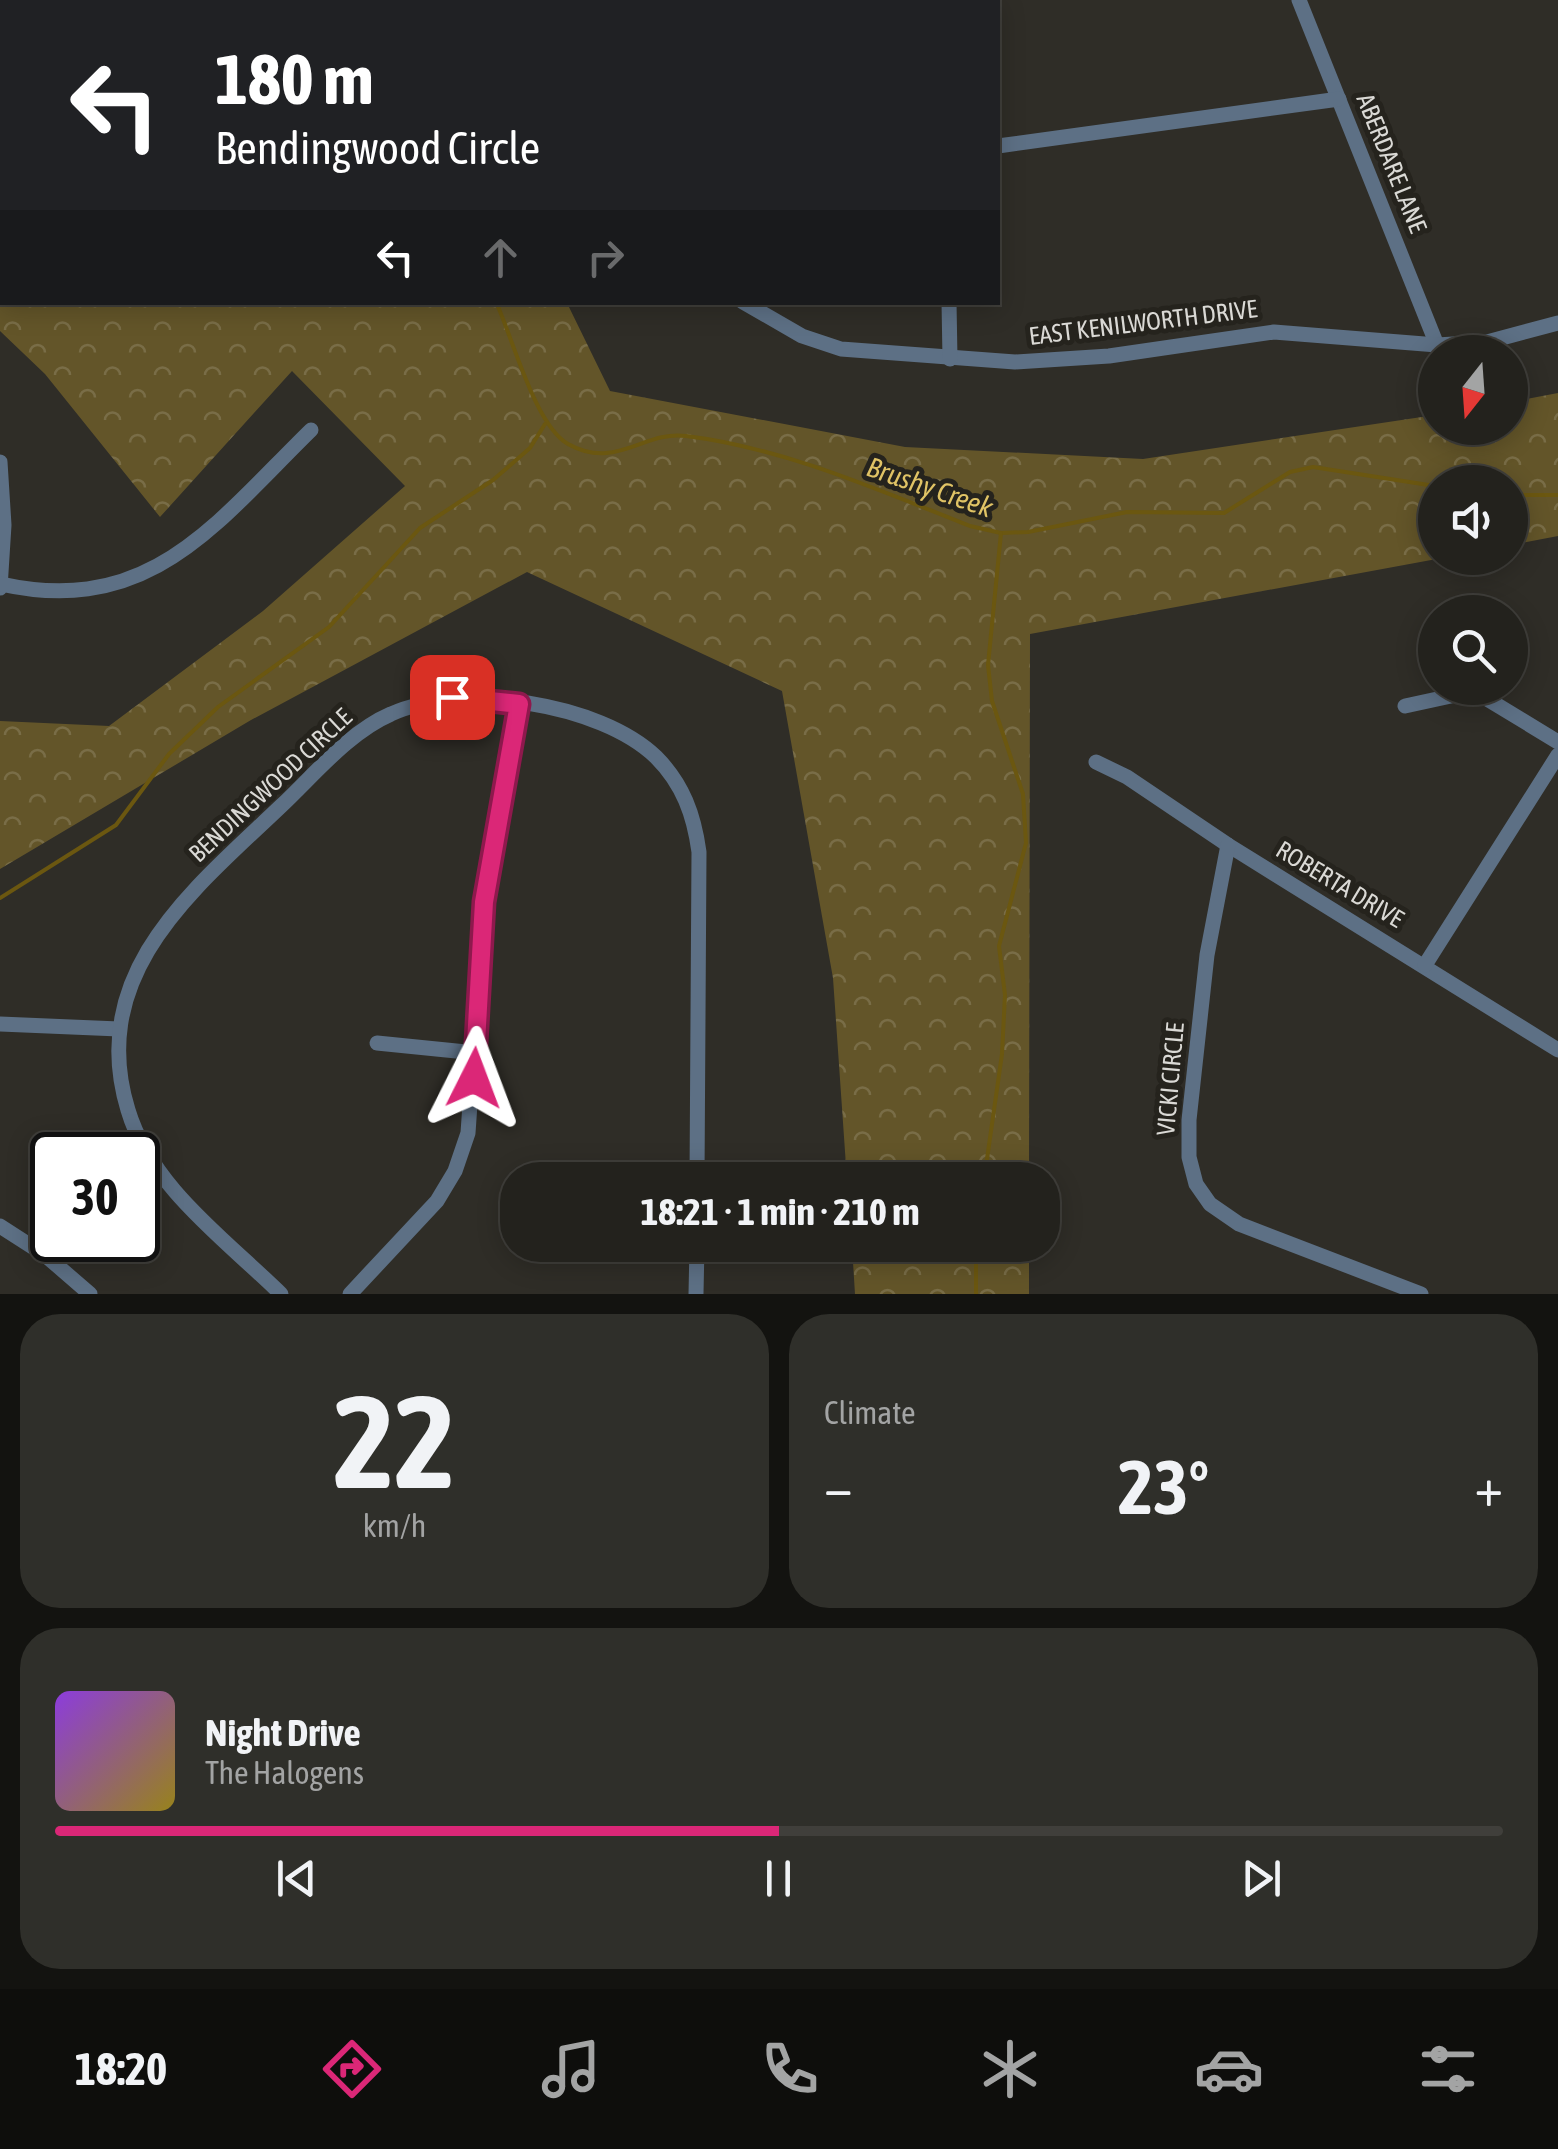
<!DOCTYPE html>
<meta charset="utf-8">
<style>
:root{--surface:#23221d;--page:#2f2f2a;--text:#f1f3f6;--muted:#a3a4a4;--line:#403f3b;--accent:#db2777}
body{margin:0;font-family:"Asap Condensed",sans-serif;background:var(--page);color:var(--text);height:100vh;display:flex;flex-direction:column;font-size:38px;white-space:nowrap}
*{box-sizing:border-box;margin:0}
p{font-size:32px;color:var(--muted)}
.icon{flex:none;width:55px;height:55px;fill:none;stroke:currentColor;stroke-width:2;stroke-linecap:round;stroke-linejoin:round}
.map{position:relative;height:1294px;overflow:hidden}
.details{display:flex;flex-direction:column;gap:20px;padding:20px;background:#131310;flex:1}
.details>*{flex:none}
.guide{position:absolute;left:0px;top:0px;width:1000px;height:305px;box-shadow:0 5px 25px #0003,0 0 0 2px var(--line);background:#202124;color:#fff;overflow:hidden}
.needle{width:65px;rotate:197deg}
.tools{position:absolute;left:1418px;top:335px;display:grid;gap:20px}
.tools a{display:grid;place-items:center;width:110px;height:110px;border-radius:50%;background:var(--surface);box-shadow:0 5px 25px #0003,0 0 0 2px var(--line);font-size:50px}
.speed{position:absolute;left:30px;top:1132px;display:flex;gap:20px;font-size:50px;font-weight:700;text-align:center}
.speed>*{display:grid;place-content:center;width:130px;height:130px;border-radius:50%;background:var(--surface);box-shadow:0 5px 25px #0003,0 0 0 2px var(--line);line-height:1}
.speed .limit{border:5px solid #111;border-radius:15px;background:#fff;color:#111}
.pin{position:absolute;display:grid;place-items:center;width:85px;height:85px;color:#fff;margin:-42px;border-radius:20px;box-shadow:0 5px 15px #0006}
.me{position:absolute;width:110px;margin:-55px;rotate:3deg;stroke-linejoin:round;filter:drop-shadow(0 0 8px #0008)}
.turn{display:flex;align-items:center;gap:35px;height:210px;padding:0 50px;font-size:45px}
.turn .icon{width:130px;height:130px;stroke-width:2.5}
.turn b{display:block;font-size:70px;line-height:85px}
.lanes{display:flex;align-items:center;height:95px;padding:0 50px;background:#0003;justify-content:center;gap:50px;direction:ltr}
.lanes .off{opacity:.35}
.big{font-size:75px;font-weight:700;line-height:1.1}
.details .card{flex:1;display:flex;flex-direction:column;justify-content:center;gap:15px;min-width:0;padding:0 35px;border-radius:40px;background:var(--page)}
.details .dial{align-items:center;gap:0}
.dial b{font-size:130px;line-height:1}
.song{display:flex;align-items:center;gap:30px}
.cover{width:120px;height:120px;border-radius:15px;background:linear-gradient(135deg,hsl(270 70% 55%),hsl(50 70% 35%))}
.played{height:10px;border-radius:5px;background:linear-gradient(90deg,var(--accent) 50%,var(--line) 50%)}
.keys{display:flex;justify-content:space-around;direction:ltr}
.heat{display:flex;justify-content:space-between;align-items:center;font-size:55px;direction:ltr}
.details .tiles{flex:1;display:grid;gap:20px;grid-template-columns:1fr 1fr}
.card:last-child{grid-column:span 2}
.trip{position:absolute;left:500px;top:1162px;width:560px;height:100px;border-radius:40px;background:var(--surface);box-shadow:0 5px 25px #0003,0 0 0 2px var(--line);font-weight:700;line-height:100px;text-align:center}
.tabs{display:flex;height:160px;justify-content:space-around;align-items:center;background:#0e0e0c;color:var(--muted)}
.tabs .icon{width:70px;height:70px}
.tabs .on{color:var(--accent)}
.tabs b{font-size:45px;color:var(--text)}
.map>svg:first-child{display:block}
.forest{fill:url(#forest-crowns)}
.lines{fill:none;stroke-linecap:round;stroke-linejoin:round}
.stream{stroke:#6b5710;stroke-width:4}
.street{stroke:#5d7085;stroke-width:15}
.route-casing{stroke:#8e194d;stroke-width:25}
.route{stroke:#db2777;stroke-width:18}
.labels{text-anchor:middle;stroke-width:10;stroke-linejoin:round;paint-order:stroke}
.street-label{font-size:25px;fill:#dad9d5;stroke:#25231d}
.water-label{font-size:28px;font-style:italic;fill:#e0c365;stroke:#25231d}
</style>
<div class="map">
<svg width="1558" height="1294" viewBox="0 0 1558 1294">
<defs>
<pattern id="forest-crowns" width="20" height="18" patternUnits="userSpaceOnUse" patternTransform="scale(2.5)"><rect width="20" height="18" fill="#635529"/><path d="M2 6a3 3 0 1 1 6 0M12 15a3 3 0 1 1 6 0" fill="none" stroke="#796d47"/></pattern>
</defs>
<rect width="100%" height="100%" fill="#2f2d27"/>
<g class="forest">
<path d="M 0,0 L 396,0 L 2,2 L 2,302 L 567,303 L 610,391 L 905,447 L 1143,459 L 1435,415 L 1435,428 L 1510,428 L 1510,402 L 1558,393 L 1558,536 L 1510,545 L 1510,482 L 1435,482 L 1435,558 L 1442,558 L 1030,634 L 1029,1180 L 847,1180 L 833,978 L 782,691 L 527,572 L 251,720 L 0,869 L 0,721 L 109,726 L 263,611 L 405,486 L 292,371 L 160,517 L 45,374 L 0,331 Z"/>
<path d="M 852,1245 L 1029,1245 L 1029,1294 L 855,1294 Z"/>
</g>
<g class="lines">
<g class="stream">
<path d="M 265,0 L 273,2"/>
<path d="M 496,302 C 513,339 535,425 568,444 C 616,471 644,430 686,436 C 784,448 878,490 970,526 L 1001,533 L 1028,532 L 1127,512 L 1224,513 L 1290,472 L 1313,467 L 1435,486"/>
<path d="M 1510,495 L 1558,495"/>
<path d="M 0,898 L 116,825 L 169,754 L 218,707 L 329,627 L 420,528 L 493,480 L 530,448 L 545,424"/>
<path d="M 984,1180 L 1002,1054 L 1005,995 L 999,946 L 1026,843 L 1023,794 L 992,701 L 988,665 L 1001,533"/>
<path d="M 976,1294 L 976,1245"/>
</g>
<g class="street">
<path d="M 946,0 L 946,2"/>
<path d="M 1299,0 L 1437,345"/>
<path d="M 702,2 L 702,0"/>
<path d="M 998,146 L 1339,99"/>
<path d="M 743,302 L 802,336 L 841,349 L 1015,362 L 1109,356 L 1274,332 L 1437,345 L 1487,342 L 1558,323"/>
<path d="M 949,302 L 950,359"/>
<path d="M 0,462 L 4,525 L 0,588"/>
<path d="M 1,584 C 150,617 215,524 311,430"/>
<path d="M 1405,706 L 1474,691 L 1558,742"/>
<path d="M 1096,762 L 1127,777 L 1228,845 L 1558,1050"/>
<path d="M 1228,845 L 1207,955 L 1189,1120 L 1189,1157 L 1196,1184 L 1210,1204 L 1239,1224 L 1421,1294"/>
<path d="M 1425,965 L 1558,755"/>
<path d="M 0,1024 L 119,1029"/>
<path d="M 377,1043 L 476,1053"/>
<path d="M 0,1226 L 45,1255 L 90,1294"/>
<path d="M 281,1294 C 225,1239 151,1187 128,1110 C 86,973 194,889 281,806 C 314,775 349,732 391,714 C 461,682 600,703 656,757 C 683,784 694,815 699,852 L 697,1180"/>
<path d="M 350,1294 L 437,1201 L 455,1171 L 468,1133 L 484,902 L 519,703"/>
<path d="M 696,1294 L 697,1245"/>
</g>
</g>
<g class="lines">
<defs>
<path id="route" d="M 452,697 L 519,704 L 484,902 L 474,1078"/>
</defs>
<use href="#route" class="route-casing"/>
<use href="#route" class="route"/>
</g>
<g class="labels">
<g class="street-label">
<text transform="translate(1392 163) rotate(68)" y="9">ABERDARE LANE</text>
<text transform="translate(1143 322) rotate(-7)" y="9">EAST KENILWORTH DRIVE</text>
<text transform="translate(270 785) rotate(-43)" y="9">BENDINGWOOD CIRCLE</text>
<text transform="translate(1340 884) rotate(31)" y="9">ROBERTA DRIVE</text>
<text transform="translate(1170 1079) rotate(-85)" y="9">VICKI CIRCLE</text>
</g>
<g class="water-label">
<text transform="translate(930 487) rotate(19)" y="10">Brushy Creek</text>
</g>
</g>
</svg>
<div class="tools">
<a><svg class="needle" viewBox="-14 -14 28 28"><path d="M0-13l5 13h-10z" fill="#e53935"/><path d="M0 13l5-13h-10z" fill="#a3a4a4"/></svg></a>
<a><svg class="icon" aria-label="sound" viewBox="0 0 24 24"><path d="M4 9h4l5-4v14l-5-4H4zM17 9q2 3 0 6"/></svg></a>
<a><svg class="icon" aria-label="search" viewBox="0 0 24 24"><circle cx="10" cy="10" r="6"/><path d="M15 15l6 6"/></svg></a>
</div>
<div class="speed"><div class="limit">30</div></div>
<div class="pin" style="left:452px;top:697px;background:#d93025"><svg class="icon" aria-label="arrive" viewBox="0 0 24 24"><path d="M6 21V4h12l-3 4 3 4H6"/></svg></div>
<svg class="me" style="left:474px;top:1078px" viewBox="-20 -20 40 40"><path d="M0-17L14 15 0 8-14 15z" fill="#db2777" stroke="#fff" stroke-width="4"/></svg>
<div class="trip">18:21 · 1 min · 210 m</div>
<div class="guide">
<div class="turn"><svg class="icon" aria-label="left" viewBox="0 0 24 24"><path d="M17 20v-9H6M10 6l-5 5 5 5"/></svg><div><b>180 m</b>Bendingwood Circle</div></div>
<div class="lanes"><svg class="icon" aria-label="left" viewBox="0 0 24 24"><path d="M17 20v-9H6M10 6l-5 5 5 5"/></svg><svg class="icon off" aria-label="ahead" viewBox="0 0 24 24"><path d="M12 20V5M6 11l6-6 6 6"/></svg><svg class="icon off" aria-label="right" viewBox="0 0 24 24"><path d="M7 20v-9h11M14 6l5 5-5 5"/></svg></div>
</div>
</div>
<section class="details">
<div class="tiles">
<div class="card dial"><b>22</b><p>km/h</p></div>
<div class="card"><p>Climate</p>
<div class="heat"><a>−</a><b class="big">23°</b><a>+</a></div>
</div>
<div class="card">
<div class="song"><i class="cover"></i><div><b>Night Drive</b><p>The Halogens</p></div></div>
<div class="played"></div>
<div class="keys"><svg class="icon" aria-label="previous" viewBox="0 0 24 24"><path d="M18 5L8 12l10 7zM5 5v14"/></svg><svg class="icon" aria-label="pause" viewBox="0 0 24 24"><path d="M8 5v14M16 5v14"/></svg><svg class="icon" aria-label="next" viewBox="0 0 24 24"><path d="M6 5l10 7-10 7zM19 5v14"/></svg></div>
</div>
</div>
</section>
<nav class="tabs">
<b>18:20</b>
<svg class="icon on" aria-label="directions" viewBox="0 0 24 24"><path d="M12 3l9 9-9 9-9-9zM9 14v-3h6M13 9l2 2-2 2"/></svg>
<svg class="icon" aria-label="music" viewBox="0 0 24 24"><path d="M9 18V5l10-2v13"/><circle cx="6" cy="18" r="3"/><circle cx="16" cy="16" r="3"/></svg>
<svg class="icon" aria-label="phone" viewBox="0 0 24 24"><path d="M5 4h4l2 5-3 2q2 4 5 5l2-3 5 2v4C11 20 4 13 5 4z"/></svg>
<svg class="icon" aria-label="climate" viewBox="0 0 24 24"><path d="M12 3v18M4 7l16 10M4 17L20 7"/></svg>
<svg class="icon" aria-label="car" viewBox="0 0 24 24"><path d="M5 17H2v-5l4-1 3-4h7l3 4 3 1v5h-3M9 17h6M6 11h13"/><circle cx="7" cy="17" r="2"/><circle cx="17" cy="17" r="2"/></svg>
<svg class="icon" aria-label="filters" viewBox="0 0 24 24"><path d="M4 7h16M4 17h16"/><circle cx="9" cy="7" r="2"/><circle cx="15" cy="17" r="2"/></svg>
</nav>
